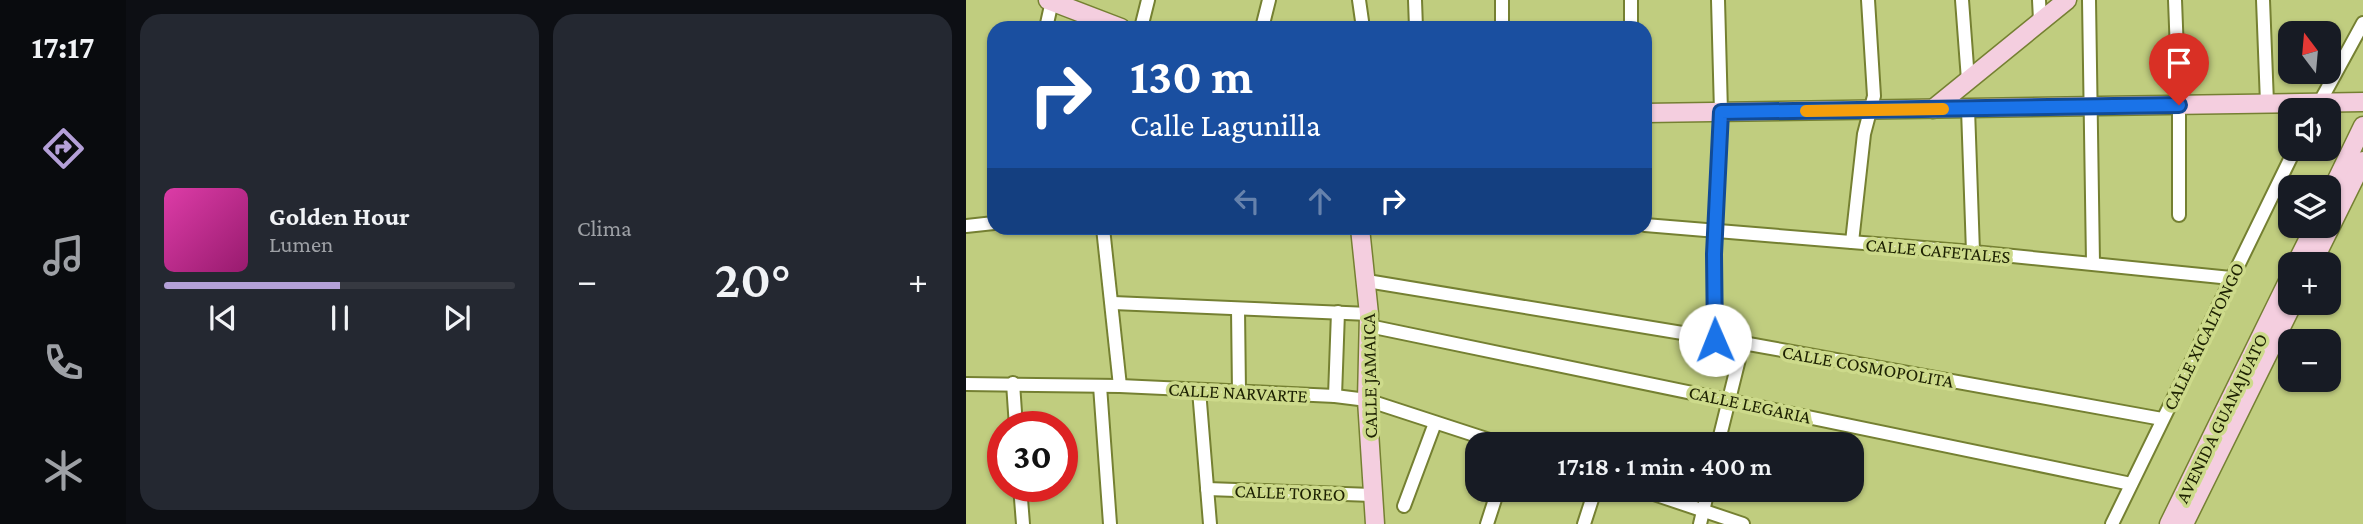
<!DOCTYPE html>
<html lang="es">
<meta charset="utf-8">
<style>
:root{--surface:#171b24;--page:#242831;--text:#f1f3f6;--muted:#9ea1a6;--line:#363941;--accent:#b4a0d8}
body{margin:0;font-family:"Crimson Pro",serif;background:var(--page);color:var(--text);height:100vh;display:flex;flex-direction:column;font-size:26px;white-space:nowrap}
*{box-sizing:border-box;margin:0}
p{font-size:23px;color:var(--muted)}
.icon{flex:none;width:38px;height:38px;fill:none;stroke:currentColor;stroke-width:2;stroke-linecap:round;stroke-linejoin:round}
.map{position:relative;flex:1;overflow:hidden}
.sheet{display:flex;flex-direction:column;gap:14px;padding:14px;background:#0d0f14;width:840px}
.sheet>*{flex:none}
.hud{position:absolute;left:21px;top:21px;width:665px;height:214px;border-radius:21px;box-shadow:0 2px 5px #0004;background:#1a4fa0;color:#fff;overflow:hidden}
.needle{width:46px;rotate:344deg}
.fabs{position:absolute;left:1312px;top:21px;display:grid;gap:14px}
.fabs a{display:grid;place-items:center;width:63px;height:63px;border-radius:14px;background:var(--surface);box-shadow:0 2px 5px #0004;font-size:35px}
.speed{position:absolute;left:21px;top:411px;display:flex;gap:14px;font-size:35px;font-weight:700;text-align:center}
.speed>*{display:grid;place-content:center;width:91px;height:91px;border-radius:50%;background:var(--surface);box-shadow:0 2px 5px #0004;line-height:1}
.speed .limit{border:10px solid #d22;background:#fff;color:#111}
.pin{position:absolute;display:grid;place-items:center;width:60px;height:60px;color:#fff;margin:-72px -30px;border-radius:50% 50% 50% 0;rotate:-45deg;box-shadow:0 0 7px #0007}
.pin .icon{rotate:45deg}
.me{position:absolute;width:77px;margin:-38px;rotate:359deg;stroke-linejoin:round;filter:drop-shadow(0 0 5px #0008)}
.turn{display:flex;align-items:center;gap:24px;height:147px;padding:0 28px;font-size:32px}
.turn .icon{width:91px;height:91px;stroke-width:2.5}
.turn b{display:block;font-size:49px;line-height:60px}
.lanes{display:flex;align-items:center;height:66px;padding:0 28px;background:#0003;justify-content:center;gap:35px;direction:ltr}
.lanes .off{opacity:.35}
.big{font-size:52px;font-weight:600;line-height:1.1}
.sheet .widget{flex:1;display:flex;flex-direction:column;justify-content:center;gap:10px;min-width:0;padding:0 24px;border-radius:21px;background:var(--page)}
.song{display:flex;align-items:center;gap:21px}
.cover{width:84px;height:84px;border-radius:10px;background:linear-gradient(135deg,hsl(320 70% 55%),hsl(320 70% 35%))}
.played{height:7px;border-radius:4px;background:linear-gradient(90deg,var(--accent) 50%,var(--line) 50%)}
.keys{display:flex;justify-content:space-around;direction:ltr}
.heat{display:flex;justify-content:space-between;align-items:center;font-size:38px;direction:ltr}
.sheet .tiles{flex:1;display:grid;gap:14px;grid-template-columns:repeat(2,1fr)}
.trip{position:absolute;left:499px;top:432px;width:399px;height:70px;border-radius:21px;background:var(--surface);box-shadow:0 2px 5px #0004;font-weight:600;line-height:70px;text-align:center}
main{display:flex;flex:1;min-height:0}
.dock{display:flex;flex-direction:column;width:126px;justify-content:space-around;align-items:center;background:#090b0e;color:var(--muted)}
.dock .icon{width:49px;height:49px}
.dock .on{color:var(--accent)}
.dock b{font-size:32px;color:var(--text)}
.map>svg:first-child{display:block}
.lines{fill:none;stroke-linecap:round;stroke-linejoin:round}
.street-casing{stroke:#758032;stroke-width:16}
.secondary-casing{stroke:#758032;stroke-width:21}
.street{stroke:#fff;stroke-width:12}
.secondary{stroke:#f4cedf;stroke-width:18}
.route-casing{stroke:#114b97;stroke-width:18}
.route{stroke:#1a73e8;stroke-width:12}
.slow{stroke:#f59e0b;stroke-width:12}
.labels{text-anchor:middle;stroke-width:7;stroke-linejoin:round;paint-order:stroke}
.street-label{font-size:19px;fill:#1d2102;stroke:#cdda8b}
</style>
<main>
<nav class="dock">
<b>17:17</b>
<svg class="icon on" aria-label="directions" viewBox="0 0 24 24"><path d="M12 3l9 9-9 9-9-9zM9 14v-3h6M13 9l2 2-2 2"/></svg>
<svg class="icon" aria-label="music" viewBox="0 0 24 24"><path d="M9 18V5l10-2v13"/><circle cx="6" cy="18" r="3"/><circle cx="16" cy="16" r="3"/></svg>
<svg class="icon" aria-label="phone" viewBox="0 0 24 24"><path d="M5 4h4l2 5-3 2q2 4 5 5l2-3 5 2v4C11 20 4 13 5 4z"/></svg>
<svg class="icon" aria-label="climate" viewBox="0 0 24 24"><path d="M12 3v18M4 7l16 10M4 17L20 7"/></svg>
</nav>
<section class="sheet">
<div class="tiles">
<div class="widget">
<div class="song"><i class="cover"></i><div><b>Golden Hour</b><p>Lumen</p></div></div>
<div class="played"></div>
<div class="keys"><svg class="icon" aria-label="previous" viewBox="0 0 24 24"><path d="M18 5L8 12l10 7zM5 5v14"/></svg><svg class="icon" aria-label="pause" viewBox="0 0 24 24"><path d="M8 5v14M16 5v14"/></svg><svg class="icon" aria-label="next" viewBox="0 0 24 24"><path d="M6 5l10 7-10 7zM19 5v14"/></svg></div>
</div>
<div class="widget"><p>Clima</p>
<div class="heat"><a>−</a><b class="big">20°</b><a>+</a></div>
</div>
</div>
</section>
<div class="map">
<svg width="1397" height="524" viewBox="0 0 1397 524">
<rect width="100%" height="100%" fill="#c0cd7f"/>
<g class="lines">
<defs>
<g id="street">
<path d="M 393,0 L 397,28"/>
<path d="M 449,0 L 450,28"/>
<path d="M 665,0 L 665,28"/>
<path d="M 996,0 L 1002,80"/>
<path d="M 1073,0 L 1074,20"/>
<path d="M 1123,0 L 1127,263"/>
<path d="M 1209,0 L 1213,105 L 1213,215"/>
<path d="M 1297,0 L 1301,103"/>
<path d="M 80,28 L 86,1"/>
<path d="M 175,28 L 182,0"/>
<path d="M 296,28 L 303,0"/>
<path d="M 536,28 L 536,0"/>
<path d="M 1002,109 L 1007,252"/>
<path d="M 1350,109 L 1397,23"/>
<path d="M 679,225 L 1007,252 L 1265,278"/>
<path d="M 0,226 L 28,223"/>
<path d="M 137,228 L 154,386"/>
<path d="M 886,242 L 898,134 L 908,96 L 902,0"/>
<path d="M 401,281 L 777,343 L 1196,419"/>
<path d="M 147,303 L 403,314"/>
<path d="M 272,309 L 273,392"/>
<path d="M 403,326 L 1165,484"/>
<path d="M 749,340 L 748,254 L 755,112 L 752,0"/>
<path d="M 47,383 L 50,427"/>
<path d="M 0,384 L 154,386 L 369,396 L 401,400 L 536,444"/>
<path d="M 134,386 L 144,524"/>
<path d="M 233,390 L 244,524"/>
<path d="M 369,396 L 372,312"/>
<path d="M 752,444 L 777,343"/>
<path d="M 54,486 L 57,524"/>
<path d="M 241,489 L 406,495"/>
<path d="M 676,490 L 777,524"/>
<path d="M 438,506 L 469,423"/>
<path d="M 521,524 L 532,490"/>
<path d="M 618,524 L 629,490"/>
<path d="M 734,524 L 742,490"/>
<path d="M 1146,524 L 1329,149"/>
</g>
<g id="secondary">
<path d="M 82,0 L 155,28"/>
<path d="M 967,109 L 1101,0"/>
<path d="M 679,113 L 1397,102"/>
<path d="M 1363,196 L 1397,126"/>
<path d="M 394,228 L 403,314 L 401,400 L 409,524"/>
<path d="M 1330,264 L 1349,226"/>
<path d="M 1346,264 L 1397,161"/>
<path d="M 1203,524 L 1325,275"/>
<path d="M 1218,524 L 1327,303"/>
</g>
</defs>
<use href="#street" class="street-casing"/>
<use href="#secondary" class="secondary-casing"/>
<use href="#street" class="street"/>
<use href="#secondary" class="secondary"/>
</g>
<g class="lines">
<defs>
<path id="route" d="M 749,340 L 748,254 L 755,112 L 1213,105"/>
</defs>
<use href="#route" class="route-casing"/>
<use href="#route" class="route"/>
<path class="slow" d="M 840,111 L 977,109"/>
</g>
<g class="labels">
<g class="street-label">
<text transform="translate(972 250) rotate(5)" y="7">CALLE CAFETALES</text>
<text transform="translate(1237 336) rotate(-64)" y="7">CALLE XICALTONGO</text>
<text transform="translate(902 366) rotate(10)" y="7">CALLE COSMOPOLITA</text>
<text transform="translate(403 376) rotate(-91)" y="7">CALLE JAMAICA</text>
<text transform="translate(272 392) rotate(3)" y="7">CALLE NARVARTE</text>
<text transform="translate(784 404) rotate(12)" y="7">CALLE LEGARIA</text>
<text transform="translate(1255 418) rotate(-64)" y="7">AVENIDA GUANAJUATO</text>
<text transform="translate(324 492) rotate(2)" y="7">CALLE TOREO</text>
</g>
</g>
</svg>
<div class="fabs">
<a><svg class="needle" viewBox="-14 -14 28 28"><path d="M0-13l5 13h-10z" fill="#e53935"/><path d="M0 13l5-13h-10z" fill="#9ea1a6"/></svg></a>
<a><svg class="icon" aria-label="sound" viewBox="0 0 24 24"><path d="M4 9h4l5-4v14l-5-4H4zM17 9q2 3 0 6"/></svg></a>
<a><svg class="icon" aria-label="layers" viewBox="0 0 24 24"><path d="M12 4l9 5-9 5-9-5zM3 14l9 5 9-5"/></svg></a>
<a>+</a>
<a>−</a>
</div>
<div class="speed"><div class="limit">30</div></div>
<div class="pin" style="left:1213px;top:105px;background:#d93025"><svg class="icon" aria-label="arrive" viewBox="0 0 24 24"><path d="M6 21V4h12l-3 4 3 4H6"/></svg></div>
<svg class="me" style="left:749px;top:340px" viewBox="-20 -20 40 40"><circle r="19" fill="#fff"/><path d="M0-13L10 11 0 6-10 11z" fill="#1a73e8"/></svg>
<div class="trip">17:18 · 1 min · 400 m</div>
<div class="hud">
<div class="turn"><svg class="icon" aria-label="right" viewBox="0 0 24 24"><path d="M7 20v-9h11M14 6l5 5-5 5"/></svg><div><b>130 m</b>Calle Lagunilla</div></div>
<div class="lanes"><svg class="icon off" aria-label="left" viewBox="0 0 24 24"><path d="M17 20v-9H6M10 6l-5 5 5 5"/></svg><svg class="icon off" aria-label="ahead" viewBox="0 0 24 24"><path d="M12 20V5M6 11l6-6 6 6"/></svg><svg class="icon" aria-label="right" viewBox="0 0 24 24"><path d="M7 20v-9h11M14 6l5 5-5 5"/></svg></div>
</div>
</div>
</main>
